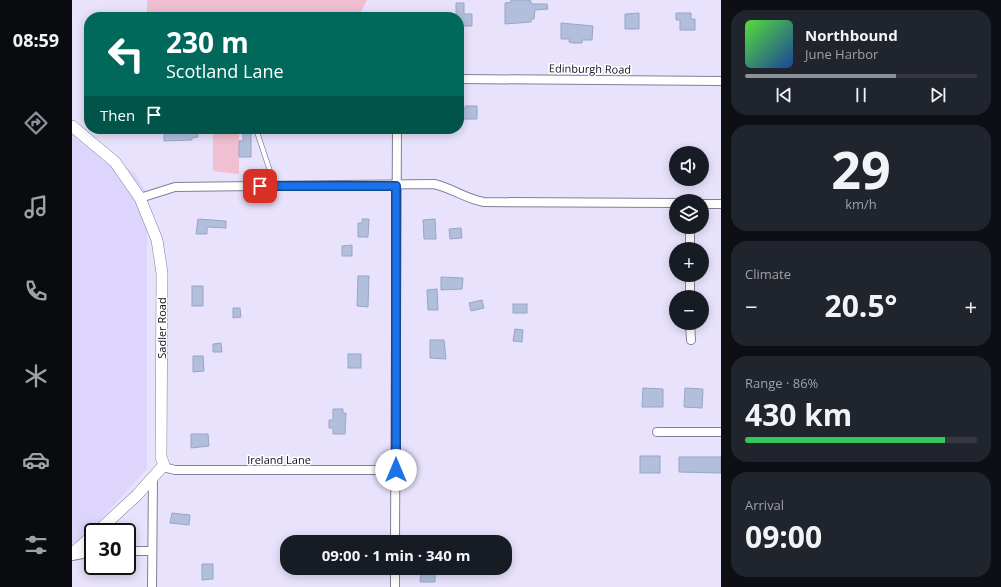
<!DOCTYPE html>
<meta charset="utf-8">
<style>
:root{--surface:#171b24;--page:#20242c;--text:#f1f3f6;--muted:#9ea1a6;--line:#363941;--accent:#8c9099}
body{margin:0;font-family:"Open Sans",sans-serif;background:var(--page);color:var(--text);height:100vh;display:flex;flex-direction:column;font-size:15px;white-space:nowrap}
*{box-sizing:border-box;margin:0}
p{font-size:13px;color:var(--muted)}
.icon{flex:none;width:22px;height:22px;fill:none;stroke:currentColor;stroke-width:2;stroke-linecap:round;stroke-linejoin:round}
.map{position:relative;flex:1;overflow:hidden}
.side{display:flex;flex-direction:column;gap:10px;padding:10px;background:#0d0f14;width:280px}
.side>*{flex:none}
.hud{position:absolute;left:12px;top:12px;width:380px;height:122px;border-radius:16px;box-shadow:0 2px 10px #0003;background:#00695c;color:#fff;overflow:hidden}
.tools{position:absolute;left:597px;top:146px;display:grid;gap:8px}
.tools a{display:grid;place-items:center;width:40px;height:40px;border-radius:50%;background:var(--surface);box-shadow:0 2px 10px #0003;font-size:20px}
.speed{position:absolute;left:12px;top:523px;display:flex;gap:8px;font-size:20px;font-weight:700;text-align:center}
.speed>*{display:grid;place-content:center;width:52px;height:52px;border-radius:50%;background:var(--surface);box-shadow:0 2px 10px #0003;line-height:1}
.speed .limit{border:2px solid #111;border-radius:6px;background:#fff;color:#111}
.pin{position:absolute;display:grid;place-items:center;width:34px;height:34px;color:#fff;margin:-17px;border-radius:8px;box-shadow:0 2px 6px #0006}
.me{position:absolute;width:44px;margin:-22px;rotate:0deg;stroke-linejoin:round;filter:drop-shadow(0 0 3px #0008)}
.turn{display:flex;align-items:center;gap:14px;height:84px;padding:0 16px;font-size:18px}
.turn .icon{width:52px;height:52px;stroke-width:2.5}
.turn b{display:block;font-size:28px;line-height:34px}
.then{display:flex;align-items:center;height:38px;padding:0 16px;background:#0003;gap:8px;font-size:15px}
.big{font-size:30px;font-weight:700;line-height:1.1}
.side .tile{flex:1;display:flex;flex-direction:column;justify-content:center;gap:6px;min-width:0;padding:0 14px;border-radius:16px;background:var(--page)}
.side .dial{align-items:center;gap:0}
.dial b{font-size:52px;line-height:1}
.song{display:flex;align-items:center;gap:12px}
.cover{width:48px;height:48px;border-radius:6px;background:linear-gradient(135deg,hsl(110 70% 55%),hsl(220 70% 35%))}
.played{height:4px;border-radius:2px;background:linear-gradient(90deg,var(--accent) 65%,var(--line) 65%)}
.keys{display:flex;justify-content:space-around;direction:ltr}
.heat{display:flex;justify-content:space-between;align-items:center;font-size:22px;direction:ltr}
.charge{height:6px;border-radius:3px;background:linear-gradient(90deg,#34c759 86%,var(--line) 0)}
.trip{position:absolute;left:208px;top:535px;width:232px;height:40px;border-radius:16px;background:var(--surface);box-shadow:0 2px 10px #0003;font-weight:700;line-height:40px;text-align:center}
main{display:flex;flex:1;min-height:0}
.dock{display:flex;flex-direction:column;width:72px;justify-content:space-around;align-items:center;background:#090b0e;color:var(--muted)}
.dock .icon{width:28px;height:28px}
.dock .selected{color:var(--accent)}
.dock b{font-size:18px;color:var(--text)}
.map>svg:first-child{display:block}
.built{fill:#ded5fd}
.green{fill:#f0bfd2}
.building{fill:#b1bedc;stroke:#99a6c3}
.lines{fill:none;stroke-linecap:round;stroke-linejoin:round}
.lane-casing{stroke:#847d9b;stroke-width:5.5}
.street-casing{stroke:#847d9b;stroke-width:10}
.secondary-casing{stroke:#847d9b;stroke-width:12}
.lane{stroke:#fff;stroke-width:4}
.street{stroke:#fff;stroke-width:8}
.secondary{stroke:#fff;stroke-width:11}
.route-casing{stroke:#114b97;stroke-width:10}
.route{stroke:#1a73e8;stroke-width:7}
.labels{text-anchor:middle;stroke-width:3;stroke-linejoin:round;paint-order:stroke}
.street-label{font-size:11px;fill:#100d18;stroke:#fff}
</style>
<main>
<nav class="dock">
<b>08:59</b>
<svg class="icon selected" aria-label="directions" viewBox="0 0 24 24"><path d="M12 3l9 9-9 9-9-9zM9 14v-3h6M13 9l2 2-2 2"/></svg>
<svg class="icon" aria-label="music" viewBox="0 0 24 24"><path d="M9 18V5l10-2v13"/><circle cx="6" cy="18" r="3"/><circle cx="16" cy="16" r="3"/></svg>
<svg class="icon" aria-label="phone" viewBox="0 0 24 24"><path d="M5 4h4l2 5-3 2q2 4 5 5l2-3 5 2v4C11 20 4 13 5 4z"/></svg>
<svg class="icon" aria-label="climate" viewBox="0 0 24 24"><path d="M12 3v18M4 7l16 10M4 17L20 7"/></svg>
<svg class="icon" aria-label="car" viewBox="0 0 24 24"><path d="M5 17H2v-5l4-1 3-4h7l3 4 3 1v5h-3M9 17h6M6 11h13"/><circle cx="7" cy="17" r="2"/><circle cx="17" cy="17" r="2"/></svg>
<svg class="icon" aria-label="filters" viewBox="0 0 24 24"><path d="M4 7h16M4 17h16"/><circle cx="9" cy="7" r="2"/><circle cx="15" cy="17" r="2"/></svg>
</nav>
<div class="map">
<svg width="649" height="587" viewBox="0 0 649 587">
<rect width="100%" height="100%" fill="#e8e2fd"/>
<path class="built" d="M 0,131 L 64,174 L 75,194 L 75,469 L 0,550 Z"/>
<g class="green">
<path d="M 75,0 L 295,0 L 286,17 L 75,17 Z"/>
<path d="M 141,129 L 167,129 L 167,174 L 141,171 Z"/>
</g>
<g class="building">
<path d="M 439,0 L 454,0 L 459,1 L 459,4 L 475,4 L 476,9 L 463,10 L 462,19 L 459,19 L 459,22 L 433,24 L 433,3 L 439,2 Z"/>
<path d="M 384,3 L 392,3 L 392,14 L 400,14 L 400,26 L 387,26 L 387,17 L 384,17 Z"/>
<path d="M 567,13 L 567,29 L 553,29 L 553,14 Z"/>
<path d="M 604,13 L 619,13 L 619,19 L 623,19 L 623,30 L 608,30 L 608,20 L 604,20 Z"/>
<path d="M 489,23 L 521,26 L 520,40 L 510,40 L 510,43 L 501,43 L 497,42 L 497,39 L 489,39 Z"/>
<path d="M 393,106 L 405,106 L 405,119 L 387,119 L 387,109 L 393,109 Z"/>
<path d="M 106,129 L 125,129 L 126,137 L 120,138 L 120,140 L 92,141 L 92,131 L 106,130 Z"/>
<path d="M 171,133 L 179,133 L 179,157 L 167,157 L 167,141 L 171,141 Z"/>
<path d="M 126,219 L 154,221 L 154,228 L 135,227 L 135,234 L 124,234 Z"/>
<path d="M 290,219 L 297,219 L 296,237 L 286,237 L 286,223 L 290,223 Z"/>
<path d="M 363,219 L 364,239 L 352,239 L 351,220 Z"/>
<path d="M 389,228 L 390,238 L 378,239 L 377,229 Z"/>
<path d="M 280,245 L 280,256 L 270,256 L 270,246 Z"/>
<path d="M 286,276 L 297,276 L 296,307 L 285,306 Z"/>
<path d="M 369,277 L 391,278 L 390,289 L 369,290 Z"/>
<rect x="120" y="286" width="11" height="20"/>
<path d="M 365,289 L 366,310 L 356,310 L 355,290 Z"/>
<path d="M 410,300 L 412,308 L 399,311 L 397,303 Z"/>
<rect x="441" y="304" width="14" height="9"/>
<path d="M 161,308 L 168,308 L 169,317 L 161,318 Z"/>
<path d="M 443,329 L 451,330 L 450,342 L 441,341 Z"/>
<path d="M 358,340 L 372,340 L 374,359 L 358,358 Z"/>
<path d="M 149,343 L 150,352 L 141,352 L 141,344 Z"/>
<rect x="276" y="354" width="13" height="14"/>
<path d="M 121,356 L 131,356 L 132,371 L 121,372 Z"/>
<path d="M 571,388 L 591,389 L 591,407 L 570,407 Z"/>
<path d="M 613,388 L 631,389 L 630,408 L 612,407 Z"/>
<path d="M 261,409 L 271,409 L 271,413 L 274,413 L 273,434 L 261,434 L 261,428 L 257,428 L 257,420 L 261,420 Z"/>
<path d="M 119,434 L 136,434 L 137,446 L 119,448 Z"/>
<rect x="568" y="456" width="20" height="17"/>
<path d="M 607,457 L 649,457 L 649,473 L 607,472 Z"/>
<path d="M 100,513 L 118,515 L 117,525 L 98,523 Z"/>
<path d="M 130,564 L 141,564 L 141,579 L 130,580 Z"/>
<path d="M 349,568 L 363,568 L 363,582 L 348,582 Z"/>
</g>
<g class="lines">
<defs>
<path id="lane" d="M 184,129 L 203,186"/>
<g id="street">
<path d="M 387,79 L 649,81"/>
<path d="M 68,198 L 103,187 L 362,184 C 380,188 394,199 412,202 L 604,203"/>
<path d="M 630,204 L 649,204"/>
<path d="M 618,227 L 618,249"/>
<path d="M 618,275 L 618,297"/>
<path d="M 618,323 L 619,340"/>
<path d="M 585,432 L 649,432"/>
<path d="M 92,465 L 95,468 L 103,470 L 324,470"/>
<path d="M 323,542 L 325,129"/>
<path d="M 55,551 L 80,551"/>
<path d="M 0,556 L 21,552"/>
<path d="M 80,587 L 81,479"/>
<path d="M 323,587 L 323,568"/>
</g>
<g id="secondary">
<path d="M 0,126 L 43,162 L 68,198 L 85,240 L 90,273 L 89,457 L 92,465 L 65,495 L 25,532"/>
<path d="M 0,554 L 21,535"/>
</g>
</defs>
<use href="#lane" class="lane-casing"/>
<use href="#street" class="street-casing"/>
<use href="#secondary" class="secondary-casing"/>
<use href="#lane" class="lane"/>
<use href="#street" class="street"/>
<use href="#secondary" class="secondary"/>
</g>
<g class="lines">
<defs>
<path id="route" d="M 188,186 L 324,186 L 324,470"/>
</defs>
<use href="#route" class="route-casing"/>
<use href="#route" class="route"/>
</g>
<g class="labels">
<g class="street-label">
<text transform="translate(518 69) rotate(1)" y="4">Edinburgh Road</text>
<text transform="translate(90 328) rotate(-90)" y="4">Sadler Road</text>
<text x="207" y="464">Ireland Lane</text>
</g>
</g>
</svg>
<div class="tools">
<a><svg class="icon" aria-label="sound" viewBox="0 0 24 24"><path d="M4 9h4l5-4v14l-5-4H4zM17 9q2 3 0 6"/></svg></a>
<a><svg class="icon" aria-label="layers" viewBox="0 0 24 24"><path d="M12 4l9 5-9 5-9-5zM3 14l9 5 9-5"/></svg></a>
<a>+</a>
<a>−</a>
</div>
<div class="speed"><div class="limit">30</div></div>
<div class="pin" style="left:188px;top:186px;background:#d93025"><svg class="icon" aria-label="arrive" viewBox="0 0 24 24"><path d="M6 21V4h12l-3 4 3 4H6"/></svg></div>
<svg class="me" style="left:324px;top:470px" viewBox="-20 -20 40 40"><circle r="19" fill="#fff"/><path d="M0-13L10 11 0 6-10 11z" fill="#1a73e8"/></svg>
<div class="trip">09:00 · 1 min · 340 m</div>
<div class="hud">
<div class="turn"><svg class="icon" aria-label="left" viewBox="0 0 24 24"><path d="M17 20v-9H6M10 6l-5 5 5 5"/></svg><div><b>230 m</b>Scotland Lane</div></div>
<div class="then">Then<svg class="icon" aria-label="arrive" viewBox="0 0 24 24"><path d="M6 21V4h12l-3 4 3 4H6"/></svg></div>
</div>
</div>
<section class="side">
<div class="tile">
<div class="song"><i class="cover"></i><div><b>Northbound</b><p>June Harbor</p></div></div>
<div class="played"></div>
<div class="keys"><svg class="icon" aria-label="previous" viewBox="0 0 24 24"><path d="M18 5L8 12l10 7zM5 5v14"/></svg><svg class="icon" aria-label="pause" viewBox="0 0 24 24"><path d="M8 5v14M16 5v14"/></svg><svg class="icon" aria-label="next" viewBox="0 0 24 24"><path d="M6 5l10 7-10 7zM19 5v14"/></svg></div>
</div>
<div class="tile dial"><b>29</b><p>km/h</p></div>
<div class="tile"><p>Climate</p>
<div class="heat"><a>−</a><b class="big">20.5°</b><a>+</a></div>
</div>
<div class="tile"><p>Range · 86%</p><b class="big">430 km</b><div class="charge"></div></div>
<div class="tile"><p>Arrival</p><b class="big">09:00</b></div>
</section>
</main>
